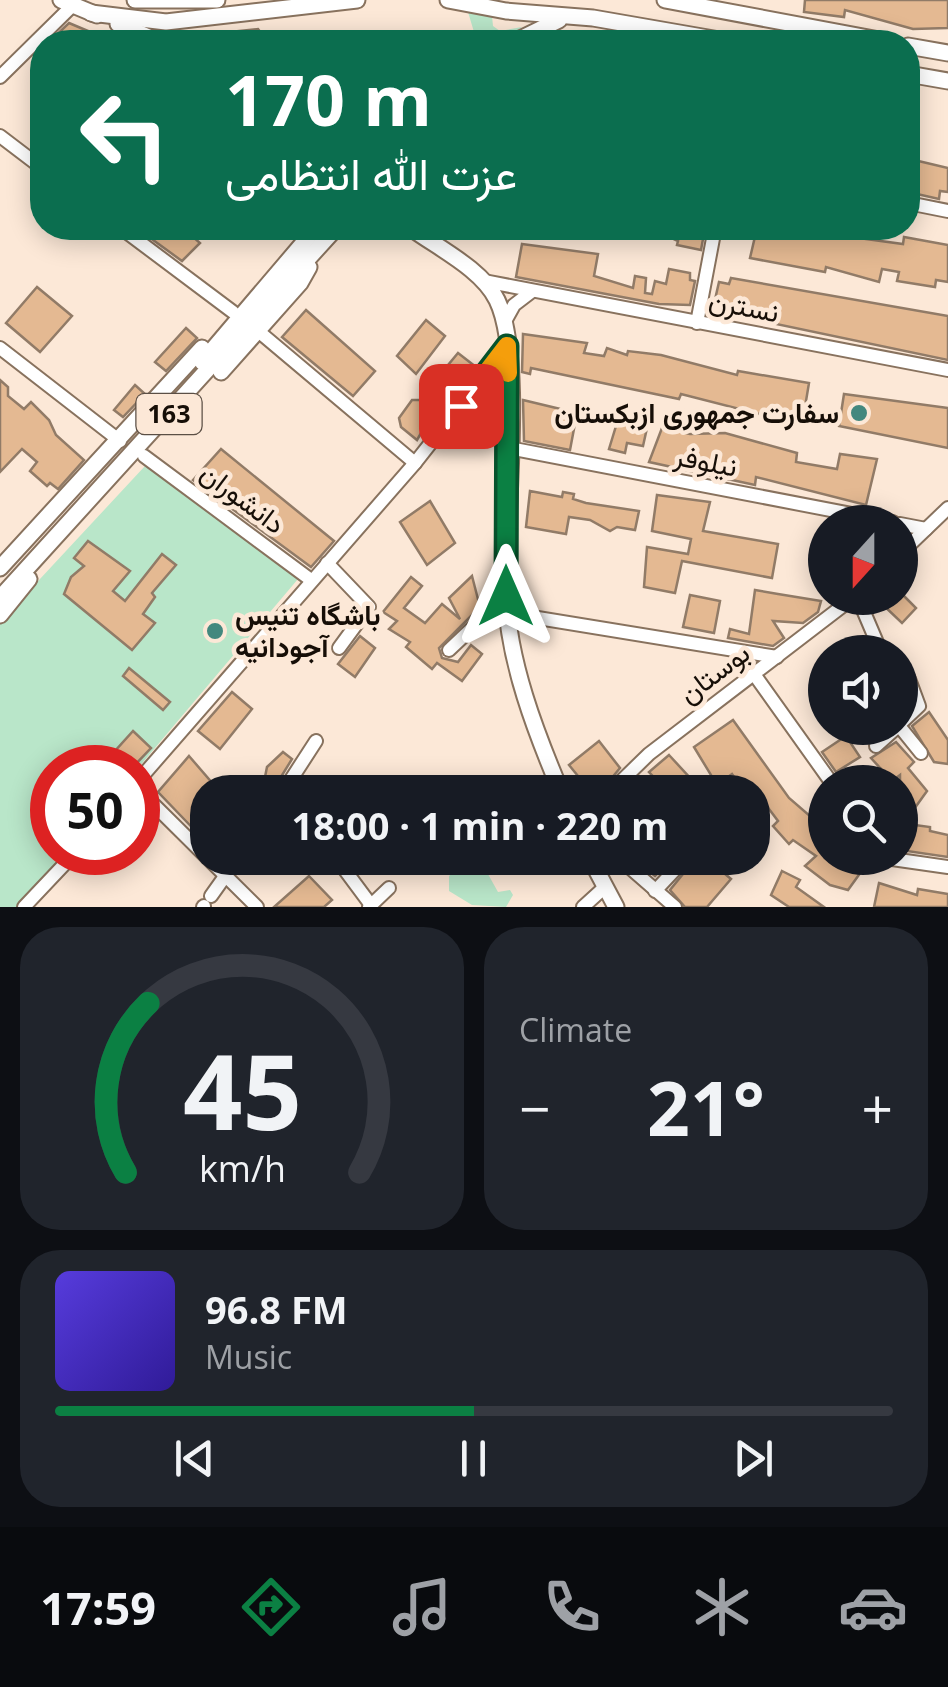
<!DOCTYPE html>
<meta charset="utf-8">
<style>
:root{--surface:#171b24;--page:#20242c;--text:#f1f3f6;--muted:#9ea1a6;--line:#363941;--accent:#0b8043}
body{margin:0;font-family:"Open Sans",Vazirmatn,sans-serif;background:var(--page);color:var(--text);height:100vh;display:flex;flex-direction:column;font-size:38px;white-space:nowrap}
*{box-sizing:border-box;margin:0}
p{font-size:32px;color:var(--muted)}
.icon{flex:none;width:55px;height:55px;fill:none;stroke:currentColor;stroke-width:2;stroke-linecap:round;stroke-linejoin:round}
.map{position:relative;height:907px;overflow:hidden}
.panel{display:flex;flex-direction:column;gap:20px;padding:20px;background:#0d0f14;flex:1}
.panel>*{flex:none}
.hud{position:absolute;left:30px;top:30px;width:890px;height:210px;border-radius:40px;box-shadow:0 5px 25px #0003;background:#0b6e4f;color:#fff;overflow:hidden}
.needle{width:65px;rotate:201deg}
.fabs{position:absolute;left:808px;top:505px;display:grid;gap:20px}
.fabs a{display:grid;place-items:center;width:110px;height:110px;border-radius:50%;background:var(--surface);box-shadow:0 5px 25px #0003;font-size:50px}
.speed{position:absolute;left:30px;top:745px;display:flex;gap:20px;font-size:50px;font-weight:700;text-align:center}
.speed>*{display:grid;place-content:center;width:130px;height:130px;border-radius:50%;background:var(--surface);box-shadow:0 5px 25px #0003;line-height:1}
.speed .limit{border:15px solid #d22;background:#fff;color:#111}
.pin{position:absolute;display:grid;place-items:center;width:85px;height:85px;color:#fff;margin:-42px;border-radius:20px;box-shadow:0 5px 15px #0006}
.me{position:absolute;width:110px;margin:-55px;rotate:0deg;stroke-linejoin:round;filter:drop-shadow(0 0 8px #0008)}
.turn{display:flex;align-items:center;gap:35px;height:210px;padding:0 30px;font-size:45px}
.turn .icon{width:130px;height:130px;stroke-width:2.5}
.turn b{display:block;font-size:70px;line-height:85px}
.big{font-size:75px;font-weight:700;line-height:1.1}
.panel .card{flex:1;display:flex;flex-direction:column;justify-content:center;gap:15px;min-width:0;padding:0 35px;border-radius:40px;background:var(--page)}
.panel .dial{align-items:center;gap:0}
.dial svg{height:260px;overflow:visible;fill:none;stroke:var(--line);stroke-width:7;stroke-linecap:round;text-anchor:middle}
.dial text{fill:var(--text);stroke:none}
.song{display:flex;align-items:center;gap:30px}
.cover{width:120px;height:120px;border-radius:15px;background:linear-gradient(135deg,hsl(250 70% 55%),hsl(250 70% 35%))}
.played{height:10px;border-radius:5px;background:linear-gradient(90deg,var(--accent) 50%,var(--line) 50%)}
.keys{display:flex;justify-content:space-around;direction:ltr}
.heat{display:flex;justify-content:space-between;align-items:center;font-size:55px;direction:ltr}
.panel .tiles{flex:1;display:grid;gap:20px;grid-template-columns:1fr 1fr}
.card:last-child{grid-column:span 2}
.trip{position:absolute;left:190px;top:775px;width:580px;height:100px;border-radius:40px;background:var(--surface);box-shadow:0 5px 25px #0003;font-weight:700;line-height:100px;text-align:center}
.dock{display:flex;height:160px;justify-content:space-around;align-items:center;background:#090b0e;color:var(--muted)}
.dock .icon{width:70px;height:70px}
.dock .current{color:var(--accent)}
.dock b{font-size:45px;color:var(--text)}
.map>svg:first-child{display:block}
.green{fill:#b9e6c9}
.building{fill:#e4b992;stroke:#917b67;stroke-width:2.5}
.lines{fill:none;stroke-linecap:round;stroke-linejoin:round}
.minor-casing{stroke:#88725e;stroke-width:16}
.major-casing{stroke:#88725e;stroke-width:19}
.minor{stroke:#fff;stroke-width:12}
.major{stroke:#fff;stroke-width:15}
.route-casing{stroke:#07532c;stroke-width:25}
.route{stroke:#0b8043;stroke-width:18}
.slow{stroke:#f59e0b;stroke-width:18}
.poi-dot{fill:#43887e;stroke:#fce8d7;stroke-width:4}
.labels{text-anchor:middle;stroke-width:9;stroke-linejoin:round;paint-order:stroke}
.shield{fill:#fce8d7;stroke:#5b4f45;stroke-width:2.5}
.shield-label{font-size:25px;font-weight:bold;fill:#160e07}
.street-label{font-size:28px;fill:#160e07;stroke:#fce8d7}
.poi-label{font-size:28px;font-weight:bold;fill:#160e07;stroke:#fce8d7;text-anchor:end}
</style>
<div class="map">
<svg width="948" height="907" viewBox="0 0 948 907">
<rect width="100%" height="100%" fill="#fce8d7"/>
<g class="green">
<path d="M 468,12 L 492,16 L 493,26 L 500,31 L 522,27 L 500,42 L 477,42 Z"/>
<path d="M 145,466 L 298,579 L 138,768 L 52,768 L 52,852 L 68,853 L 19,907 L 0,907 L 0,622 Z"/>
<path d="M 471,858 L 479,858 L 498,892 L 510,890 L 513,895 L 506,907 L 472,905 L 449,891 L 449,876 Z"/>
</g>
<g class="building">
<path d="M 805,0 L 948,0 L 948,28 L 913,29 L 845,10 L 844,17 L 804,12 Z"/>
<path d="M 69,23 L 114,42 L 51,40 Z"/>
<path d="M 258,29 L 268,42 L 213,42 L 230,32 Z"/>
<path d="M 910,159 L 948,168 L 948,192 L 940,191 L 939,199 L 908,192 Z"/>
<path d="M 158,228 L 183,228 L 200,243 L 182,261 L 149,237 Z"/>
<path d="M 651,228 L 705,228 L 701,250 L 677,245 L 678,241 Z"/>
<path d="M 757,228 L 831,228 L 830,234 L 866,239 L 903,244 L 904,237 L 948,245 L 948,282 L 936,280 L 935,287 L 897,281 L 899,272 L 882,269 L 879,282 L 826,267 L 825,272 L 750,258 Z"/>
<path d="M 522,244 L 598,254 L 594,276 L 633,288 L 635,276 L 646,278 L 645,293 L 652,294 L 655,281 L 666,284 L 669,269 L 690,273 L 690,280 L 695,281 L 690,305 L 659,304 L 516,277 Z"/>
<path d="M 731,278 L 948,316 L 948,360 L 738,316 L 740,309 L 714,304 L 719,282 L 729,284 Z"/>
<path d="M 37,287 L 72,316 L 40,352 L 6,323 Z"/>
<path d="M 306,310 L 375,371 L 353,396 L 282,337 Z"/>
<path d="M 426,320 L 445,336 L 416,374 L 397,356 Z"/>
<path d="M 186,328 L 197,338 L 166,371 L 155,362 Z"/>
<path d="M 523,334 L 587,343 L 584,353 L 604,356 L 607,348 L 627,355 L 628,351 L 661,355 L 737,375 L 738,371 L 809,383 L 802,425 L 681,394 L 679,399 L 531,368 L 530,374 L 522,372 Z"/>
<path d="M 458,353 L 476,367 L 449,402 L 429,388 Z"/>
<path d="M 0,380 L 8,387 L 8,396 L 24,409 L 31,402 L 49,420 L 56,435 L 84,460 L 58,489 L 50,483 L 47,486 L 30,471 L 37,462 L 22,449 L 0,472 Z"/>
<path d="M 135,385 L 145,394 L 123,417 L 114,410 Z"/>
<path d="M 844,394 L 948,408 L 948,448 L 839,426 Z"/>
<path d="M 412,400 L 420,400 L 434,411 L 417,440 L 401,427 L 399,418 Z"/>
<path d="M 523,400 L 577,413 L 570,450 L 524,441 Z"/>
<path d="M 620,413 L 649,419 L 643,446 L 627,443 L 625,453 L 609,449 Z"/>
<path d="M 662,428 L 690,434 L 725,433 L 797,453 L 796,462 L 837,469 L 840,454 L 877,459 L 866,505 L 756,477 L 755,485 L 649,462 Z"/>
<path d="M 221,449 L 334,541 L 311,567 L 193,480 Z"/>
<path d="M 530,491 L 562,497 L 563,492 L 574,494 L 573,499 L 586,503 L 639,511 L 635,530 L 617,527 L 610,531 L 590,520 L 569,517 L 566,534 L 526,527 Z"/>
<path d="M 657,495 L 710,502 L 703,531 L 778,544 L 772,578 L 682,561 L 675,593 L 644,587 L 647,547 L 688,554 L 691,539 L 652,531 Z"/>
<path d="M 430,501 L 455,543 L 427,565 L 400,522 Z"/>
<path d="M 88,541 L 130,571 L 113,591 L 125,601 L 162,554 L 176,565 L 152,593 L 155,597 L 143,614 L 155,623 L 132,650 L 64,594 L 71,577 L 84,566 L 74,558 Z"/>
<path d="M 472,576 L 480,607 L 439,648 L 442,658 L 458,662 L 471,645 L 482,654 L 462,681 L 437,663 L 432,669 L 406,647 L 410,642 L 389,629 L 397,621 L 383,612 L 411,577 L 422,586 L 404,608 L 425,623 L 442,604 L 460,619 L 449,598 Z"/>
<path d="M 755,590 L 778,594 L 821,601 L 818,612 L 803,623 L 773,621 L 784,638 L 773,646 L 728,638 L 730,629 L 749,634 Z"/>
<path d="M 900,592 L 916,608 L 902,623 L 882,604 L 888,598 L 900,598 Z"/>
<path d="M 690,595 L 720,601 L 714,633 L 683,627 Z"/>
<path d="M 360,636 L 375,648 L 355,677 L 338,664 Z"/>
<path d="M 129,668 L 170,702 L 163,710 L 123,676 Z"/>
<path d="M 232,692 L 252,709 L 220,749 L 198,731 Z"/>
<path d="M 929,712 L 948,740 L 948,764 L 934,762 L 912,726 Z"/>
<path d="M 733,720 L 789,798 L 825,829 L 825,858 L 871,858 L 848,890 L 830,885 L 805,866 L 816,856 L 793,840 L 789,844 L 773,826 L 778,821 L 769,809 L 761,815 L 752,802 L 752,792 L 745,792 L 732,774 L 717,785 L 694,747 Z"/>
<path d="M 133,731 L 151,748 L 132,768 L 115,751 Z"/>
<path d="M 846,736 L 860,757 L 836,772 L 822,752 Z"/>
<path d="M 599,741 L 620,768 L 600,792 L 591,792 L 569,765 Z"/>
<path d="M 896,742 L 914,762 L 908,768 L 927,791 L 912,812 L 900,797 L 900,775 L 892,781 L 871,758 Z"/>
<path d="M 283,752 L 292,759 L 276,785 L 265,777 L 267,767 Z"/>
<path d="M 669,755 L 693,781 L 706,792 L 668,792 L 649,772 Z"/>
<path d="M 189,756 L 220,792 L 208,792 L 208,844 L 158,792 Z"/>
<path d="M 900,823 L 930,827 L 930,831 L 948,835 L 948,857 L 900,850 Z"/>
<path d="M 633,858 L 673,858 L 655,876 Z"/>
<path d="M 696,858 L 706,858 L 731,879 L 707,907 L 685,907 L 670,890 Z"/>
<path d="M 782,871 L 800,880 L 796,887 L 824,907 L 789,907 L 771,895 Z"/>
<path d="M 309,876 L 332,900 L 324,907 L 274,907 Z"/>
<path d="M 879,883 L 917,895 L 918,889 L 948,894 L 948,907 L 874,907 Z"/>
</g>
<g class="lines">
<defs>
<g id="minor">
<path d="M 0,77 L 73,5"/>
<path d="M 0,136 L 42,168"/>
<path d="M 908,203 L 948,211"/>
<path d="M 121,228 L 233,312"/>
<path d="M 484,281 L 948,370"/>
<path d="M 504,323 L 514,305 L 531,292"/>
<path d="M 697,323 L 715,228"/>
<path d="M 257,330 L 415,463"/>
<path d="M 0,348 L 120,441"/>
<path d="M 509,448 L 893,522"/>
<path d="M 144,456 L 311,580"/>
<path d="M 900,524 L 926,529"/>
<path d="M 900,554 L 948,508"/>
<path d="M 327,563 L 369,607 L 339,648"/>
<path d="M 858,598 L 881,652"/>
<path d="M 507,613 L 777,657"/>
<path d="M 449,650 L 506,596"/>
<path d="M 900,673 L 909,679 L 919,706 L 900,724"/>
<path d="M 754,674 L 831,782"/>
<path d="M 900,727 L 921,753"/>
<path d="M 876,746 L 896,728"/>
<path d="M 138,781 L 415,463 L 507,346"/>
<path d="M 138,789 L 257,907"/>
<path d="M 283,792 L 316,741"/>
<path d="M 610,792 L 649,754 L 853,598"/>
<path d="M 336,858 L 371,905"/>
<path d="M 596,858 L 607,865 L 621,860 L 675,907"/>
<path d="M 735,858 L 740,862"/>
<path d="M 885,858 L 948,867"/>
<path d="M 655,891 L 686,858"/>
<path d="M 211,896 L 238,858"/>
<path d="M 24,907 L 76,852"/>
<path d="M 203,907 L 204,906"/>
<path d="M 369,907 L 389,888"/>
<path d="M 583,907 L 605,887"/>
</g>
<g id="major">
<path d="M 61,0 L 97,15"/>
<path d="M 135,0 L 217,0"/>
<path d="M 448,0 L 506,11 L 593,18 L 731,42"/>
<path d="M 665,0 L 890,42"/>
<path d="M 91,13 L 166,22 L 357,0"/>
<path d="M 118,24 L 160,42"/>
<path d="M 514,42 L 559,20"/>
<path d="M 908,46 L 948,53"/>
<path d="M 908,74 L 948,81"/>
<path d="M 411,228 C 438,248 482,269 497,300 C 525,357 504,526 506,595 C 508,661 536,733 561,792"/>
<path d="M 202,362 L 316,228"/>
<path d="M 221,372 L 300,283 L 309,267"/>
<path d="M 0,568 L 202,348"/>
<path d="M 0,598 L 336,228"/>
<path d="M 0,615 L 29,579"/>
<path d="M 590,858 L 616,907"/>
</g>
</defs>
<use href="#minor" class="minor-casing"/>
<use href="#major" class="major-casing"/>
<use href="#minor" class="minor"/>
<use href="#major" class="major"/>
</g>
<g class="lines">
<defs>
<path id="route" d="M 461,406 L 507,346 L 506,596"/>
</defs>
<use href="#route" class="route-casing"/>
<use href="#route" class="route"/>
<path class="slow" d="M 484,376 L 507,346 L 508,373"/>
</g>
<g class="poi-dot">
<circle cx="859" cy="413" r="10"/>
<circle cx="215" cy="631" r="10"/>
</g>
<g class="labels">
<rect class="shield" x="136.5" y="394" width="65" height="40" rx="8"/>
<g class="shield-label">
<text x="169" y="423">163</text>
</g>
<g class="street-label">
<text transform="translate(744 306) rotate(11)" y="10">نسترن</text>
<text transform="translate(706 461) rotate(11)" y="10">نیلوفر</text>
<text transform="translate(243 498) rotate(37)" y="10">دانشوران</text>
<text transform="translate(714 673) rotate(-37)" y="10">بوستان</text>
</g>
<g class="poi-label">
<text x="839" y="423">سفارت جمهوری ازبکستان</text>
<text x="235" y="625" text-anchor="start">باشگاه تنیس<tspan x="235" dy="32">آجودانیه</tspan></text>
</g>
</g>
</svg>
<div class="fabs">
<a><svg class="needle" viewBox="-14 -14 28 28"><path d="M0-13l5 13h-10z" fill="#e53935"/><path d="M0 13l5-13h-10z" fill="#9ea1a6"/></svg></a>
<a><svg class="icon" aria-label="sound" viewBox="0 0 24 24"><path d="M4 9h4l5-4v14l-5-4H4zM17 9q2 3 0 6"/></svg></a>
<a><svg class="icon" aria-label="search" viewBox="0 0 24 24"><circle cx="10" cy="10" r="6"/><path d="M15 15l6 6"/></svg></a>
</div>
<div class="speed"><div class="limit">50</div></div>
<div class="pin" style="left:461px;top:406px;background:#d93025"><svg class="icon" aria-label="arrive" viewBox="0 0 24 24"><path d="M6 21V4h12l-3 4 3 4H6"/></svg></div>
<svg class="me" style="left:506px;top:596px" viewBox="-20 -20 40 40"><path d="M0-17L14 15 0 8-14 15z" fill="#0b8043" stroke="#fff" stroke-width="4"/></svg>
<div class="trip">18:00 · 1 min · 220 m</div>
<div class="hud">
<div class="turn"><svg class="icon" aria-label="left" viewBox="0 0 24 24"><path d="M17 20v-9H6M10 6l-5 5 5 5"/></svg><div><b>170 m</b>عزت الله انتظامی</div></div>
</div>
</div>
<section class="panel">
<div class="tiles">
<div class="card dial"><svg viewBox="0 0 100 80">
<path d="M14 69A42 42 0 1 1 86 69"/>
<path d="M14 69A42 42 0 0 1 21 17" stroke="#0b8043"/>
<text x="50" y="56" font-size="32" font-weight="700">45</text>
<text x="50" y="72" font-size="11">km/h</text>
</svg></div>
<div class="card"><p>Climate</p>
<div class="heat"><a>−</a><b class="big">21°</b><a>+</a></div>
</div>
<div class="card">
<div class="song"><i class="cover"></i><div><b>96.8 FM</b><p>Music</p></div></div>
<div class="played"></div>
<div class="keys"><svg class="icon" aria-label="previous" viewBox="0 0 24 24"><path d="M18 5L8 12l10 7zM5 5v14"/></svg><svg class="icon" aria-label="pause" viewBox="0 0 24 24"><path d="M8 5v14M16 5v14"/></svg><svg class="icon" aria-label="next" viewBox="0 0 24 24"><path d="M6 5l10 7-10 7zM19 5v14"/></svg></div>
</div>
</div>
</section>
<nav class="dock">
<b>17:59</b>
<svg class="icon current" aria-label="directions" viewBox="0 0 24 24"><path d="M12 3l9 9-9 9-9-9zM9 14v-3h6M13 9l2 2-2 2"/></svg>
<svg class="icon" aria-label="music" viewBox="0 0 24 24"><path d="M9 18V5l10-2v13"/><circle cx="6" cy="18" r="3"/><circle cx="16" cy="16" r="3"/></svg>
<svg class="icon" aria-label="phone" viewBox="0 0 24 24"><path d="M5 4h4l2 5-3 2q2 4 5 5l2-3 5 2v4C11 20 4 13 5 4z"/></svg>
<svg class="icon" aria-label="climate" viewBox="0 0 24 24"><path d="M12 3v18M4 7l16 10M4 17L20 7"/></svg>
<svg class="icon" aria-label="car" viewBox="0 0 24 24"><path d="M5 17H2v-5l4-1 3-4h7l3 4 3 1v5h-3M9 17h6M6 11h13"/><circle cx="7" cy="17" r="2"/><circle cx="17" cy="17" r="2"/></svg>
</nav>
